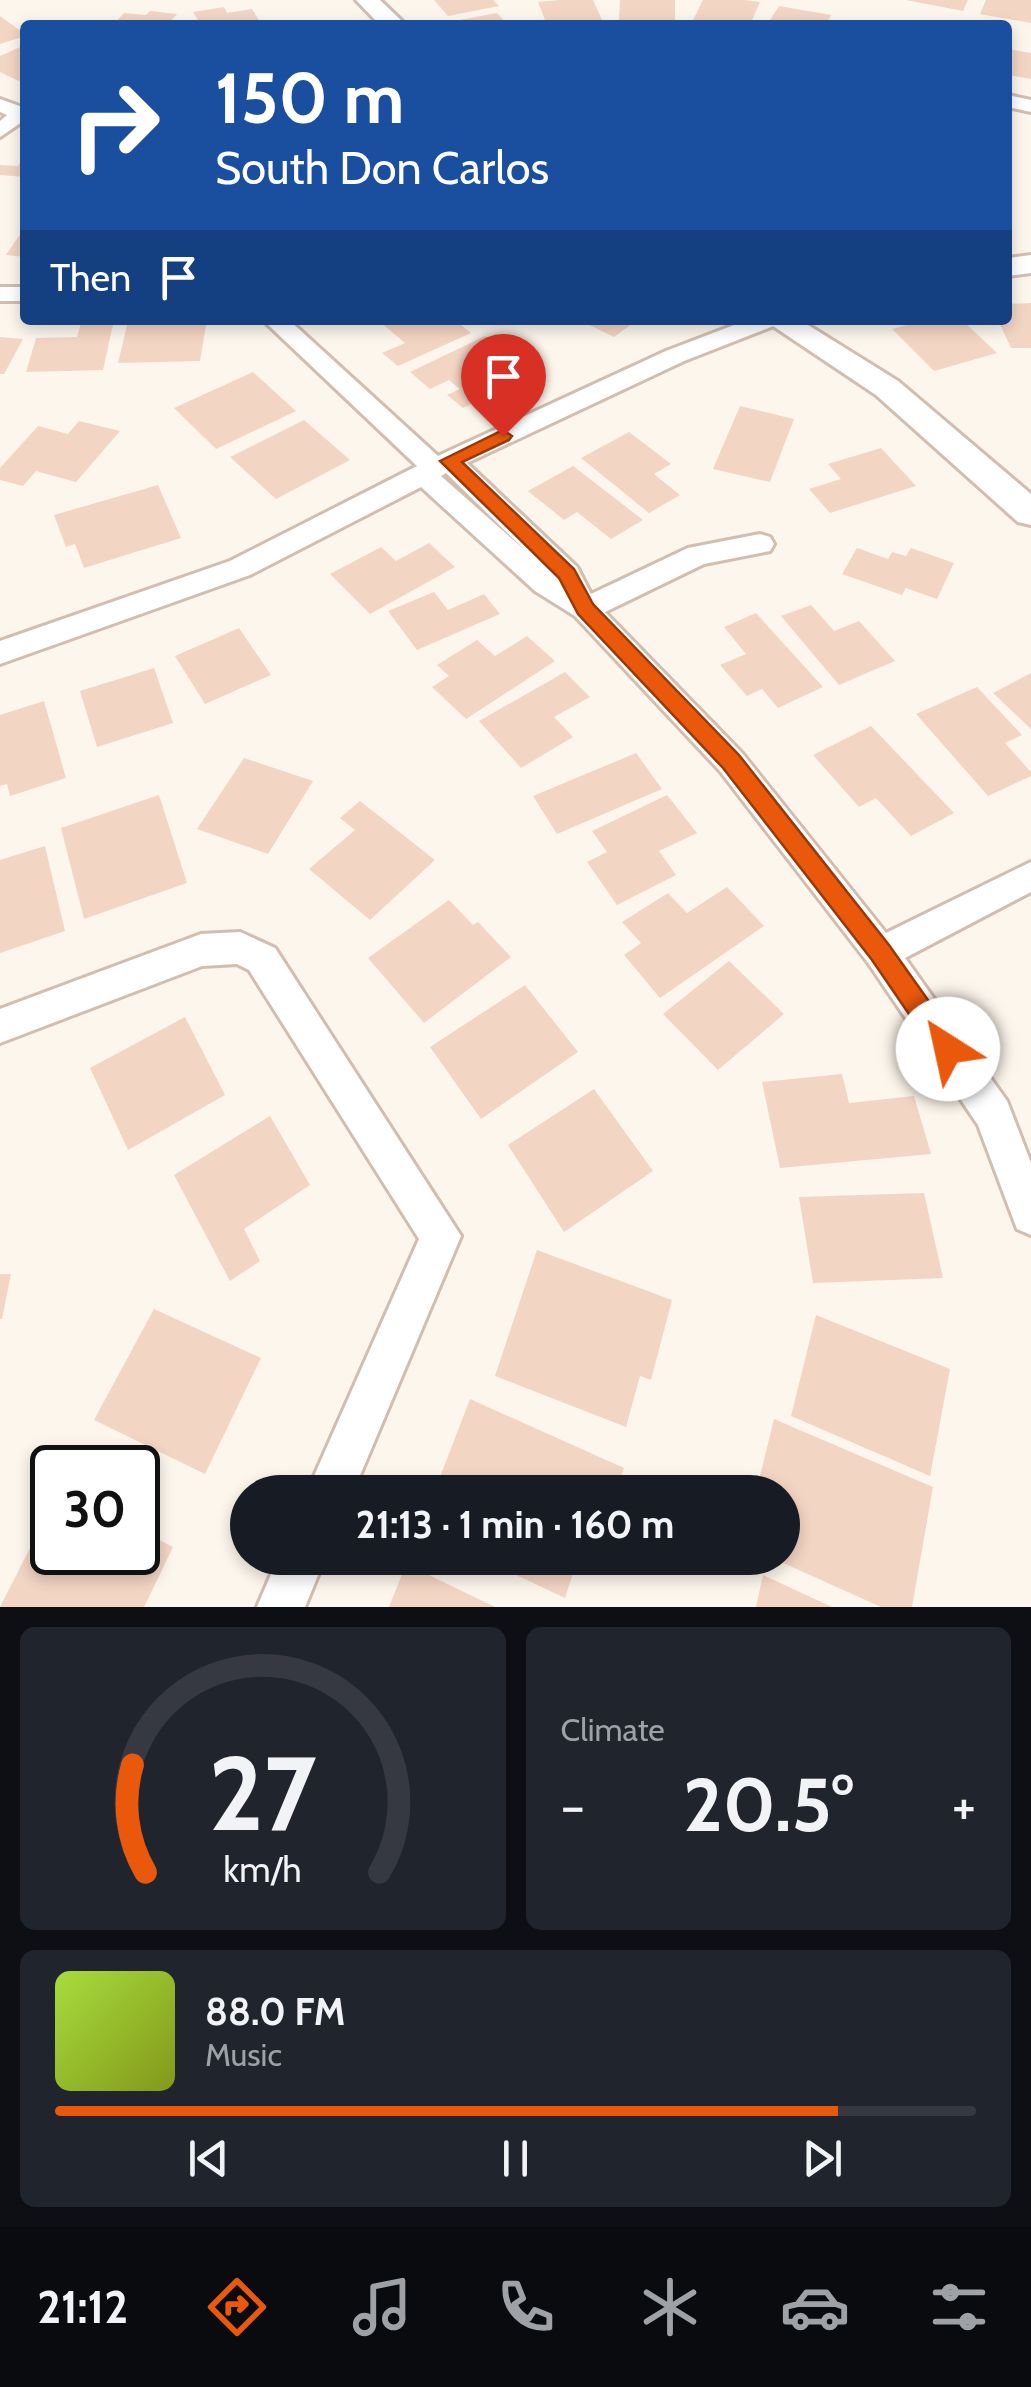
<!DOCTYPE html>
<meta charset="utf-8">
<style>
:root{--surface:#171b24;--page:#20242c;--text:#f1f3f6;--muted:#9ea1a6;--line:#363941;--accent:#ea580c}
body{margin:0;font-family:Cabin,sans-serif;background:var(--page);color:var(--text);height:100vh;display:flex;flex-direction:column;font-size:38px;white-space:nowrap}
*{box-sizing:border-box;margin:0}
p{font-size:32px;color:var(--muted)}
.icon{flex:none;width:55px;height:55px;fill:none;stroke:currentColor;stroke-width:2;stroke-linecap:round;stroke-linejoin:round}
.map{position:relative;height:1607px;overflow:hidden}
.drawer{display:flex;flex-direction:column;gap:20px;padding:20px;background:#0d0f14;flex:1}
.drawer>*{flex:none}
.guide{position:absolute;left:20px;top:20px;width:992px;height:305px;border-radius:10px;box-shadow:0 5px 15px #0003;background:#1a4fa0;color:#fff;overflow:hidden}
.speed{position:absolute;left:30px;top:1445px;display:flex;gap:20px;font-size:50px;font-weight:700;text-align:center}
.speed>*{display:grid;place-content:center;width:130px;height:130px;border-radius:50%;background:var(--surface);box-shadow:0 5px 15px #0003;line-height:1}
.speed .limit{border:5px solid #111;border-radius:15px;background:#fff;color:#111}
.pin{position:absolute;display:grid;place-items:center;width:85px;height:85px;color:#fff;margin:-102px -42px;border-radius:50% 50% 50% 0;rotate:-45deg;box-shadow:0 0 10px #0007}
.pin .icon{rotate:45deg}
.me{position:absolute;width:110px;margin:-55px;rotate:325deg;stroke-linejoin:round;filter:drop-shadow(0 0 8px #0008)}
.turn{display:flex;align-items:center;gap:35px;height:210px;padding:0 30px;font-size:45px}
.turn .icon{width:130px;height:130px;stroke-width:2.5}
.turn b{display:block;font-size:70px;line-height:85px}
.then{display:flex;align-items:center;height:95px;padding:0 30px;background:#0003;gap:20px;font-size:38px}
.big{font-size:75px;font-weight:700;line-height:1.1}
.drawer .card{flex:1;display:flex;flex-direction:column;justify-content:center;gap:15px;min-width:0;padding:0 35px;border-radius:15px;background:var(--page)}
.drawer .dial{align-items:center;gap:0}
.dial svg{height:260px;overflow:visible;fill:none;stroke:var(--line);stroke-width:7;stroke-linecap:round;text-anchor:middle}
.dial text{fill:var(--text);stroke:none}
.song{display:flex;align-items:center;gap:30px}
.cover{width:120px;height:120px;border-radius:15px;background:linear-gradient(135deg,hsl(80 70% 55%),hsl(70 70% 35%))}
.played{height:10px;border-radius:5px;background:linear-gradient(90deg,var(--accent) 85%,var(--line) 85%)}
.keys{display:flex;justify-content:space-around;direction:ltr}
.heat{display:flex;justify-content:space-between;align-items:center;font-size:55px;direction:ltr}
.drawer .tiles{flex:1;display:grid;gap:20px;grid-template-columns:1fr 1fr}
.card:last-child{grid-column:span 2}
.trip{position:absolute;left:230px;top:1475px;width:570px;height:100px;border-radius:50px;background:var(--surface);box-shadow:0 5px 15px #0003;font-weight:700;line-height:100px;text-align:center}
.tabs{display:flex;height:160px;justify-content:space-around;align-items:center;background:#090b0e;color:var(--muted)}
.tabs .icon{width:70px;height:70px}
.tabs .current{color:var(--accent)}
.tabs b{font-size:45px;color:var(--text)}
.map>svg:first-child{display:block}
.building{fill:#f3d5c3}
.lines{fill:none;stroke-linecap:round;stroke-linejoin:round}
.minor-casing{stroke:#d1beb0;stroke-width:6}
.tertiary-casing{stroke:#d1beb0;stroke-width:6}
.minor{fill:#fff;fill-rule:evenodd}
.tertiary{fill:#fff;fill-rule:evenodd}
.route{fill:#ea580c;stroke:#983908;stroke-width:2.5}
</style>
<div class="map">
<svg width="1031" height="1607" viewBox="0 0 1031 1607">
<rect width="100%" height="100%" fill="#fdf6ec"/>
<g class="building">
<path d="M 434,0 L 493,0 L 499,6 L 448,16 Z"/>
<path d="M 560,0 L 593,0 L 603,22 L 547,25 L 538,2 Z"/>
<path d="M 620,0 L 675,0 L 675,22 L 619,20 Z"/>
<path d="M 703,0 L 744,0 L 760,2 L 750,25 L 728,25 L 693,20 Z"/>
<path d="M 906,0 L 968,0 L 963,11 Z"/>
<path d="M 986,0 L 1031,0 L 1031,23 L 980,14 Z"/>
<path d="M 779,6 L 831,15 L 826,25 L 767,25 Z"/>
<path d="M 224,7 L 227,13 L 252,9 L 262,25 L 201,25 L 193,12 Z"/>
<path d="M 150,11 L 177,14 L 167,25 L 113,25 L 124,13 L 146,15 Z"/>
<path d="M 497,13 L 508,25 L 444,25 L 444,23 Z"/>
<path d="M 0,16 L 25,34 L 25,36 L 0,44 Z"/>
<path d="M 25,45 L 25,78 L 19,81 L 0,72 L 0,56 Z"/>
<path d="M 1008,49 L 1031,53 L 1031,79 L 1008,75 Z"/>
<path d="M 25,155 L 25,177 L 0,175 L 0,165 L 18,166 Z"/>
<path d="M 25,227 L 25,257 L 6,255 Z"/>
<path d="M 1031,303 L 1031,348 L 1011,348 L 998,320 L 1008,320 L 1008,304 Z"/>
<path d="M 82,320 L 114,320 L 103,370 L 26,372 L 36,338 L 77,337 Z"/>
<path d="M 207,320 L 200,361 L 118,363 L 128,321 Z"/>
<path d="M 378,320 L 455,320 L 471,333 L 398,366 L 382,353 L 405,343 Z"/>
<path d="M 579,320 L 637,320 L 614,337 Z"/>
<path d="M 926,320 L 962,320 L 997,353 L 934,371 L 892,329 Z"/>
<path d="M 485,336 L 533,373 L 463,408 L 447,395 L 460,389 L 449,380 L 430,389 L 410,372 Z"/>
<path d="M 0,337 L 23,339 L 4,374 L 0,374 Z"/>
<path d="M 253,372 L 296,411 L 216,449 L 174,408 Z"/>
<path d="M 740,406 L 794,419 L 770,482 L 713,469 Z"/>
<path d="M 304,420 L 350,460 L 276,499 L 230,457 Z"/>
<path d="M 79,421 L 120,431 L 76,482 L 36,471 L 23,486 L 0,480 L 0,468 L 38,426 L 68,434 Z"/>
<path d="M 629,432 L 671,464 L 654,474 L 680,495 L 649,513 L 581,458 Z"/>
<path d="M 881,448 L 916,486 L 830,513 L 809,489 L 841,479 L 828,464 Z"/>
<path d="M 573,466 L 643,520 L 611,539 L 577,512 L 564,520 L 528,491 Z"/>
<path d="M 158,485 L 181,538 L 84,568 L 75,544 L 66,547 L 54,515 Z"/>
<path d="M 429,543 L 455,567 L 370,614 L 330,574 L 381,547 L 396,561 Z"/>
<path d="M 857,548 L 888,559 L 892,552 L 906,556 L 911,548 L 954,563 L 937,599 L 906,588 L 902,595 L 842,574 Z"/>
<path d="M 434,592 L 448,610 L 484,594 L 500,614 L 417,650 L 388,611 Z"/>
<path d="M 811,605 L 834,631 L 859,621 L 895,661 L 839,685 L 781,616 Z"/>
<path d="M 756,613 L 823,687 L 778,708 L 762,689 L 747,696 L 720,665 L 746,654 L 724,627 Z"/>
<path d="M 239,628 L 271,675 L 205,704 L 175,656 Z"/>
<path d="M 527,636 L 555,661 L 466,719 L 432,687 L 449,676 L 437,665 L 477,640 L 495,656 Z"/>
<path d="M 154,668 L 173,723 L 97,747 L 80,691 Z"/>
<path d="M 565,672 L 590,697 L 554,717 L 573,737 L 521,768 L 479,721 Z"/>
<path d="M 1031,673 L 1031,729 L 993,693 Z"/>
<path d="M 977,687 L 1022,735 L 1005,743 L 1031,772 L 1031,776 L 988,796 L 916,714 Z"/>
<path d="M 44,701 L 66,778 L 10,796 L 7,784 L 0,786 L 0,715 Z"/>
<path d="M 871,726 L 954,813 L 911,836 L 876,798 L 859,807 L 813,755 Z"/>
<path d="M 636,753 L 662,789 L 557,834 L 533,796 Z"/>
<path d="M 244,758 L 313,781 L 268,854 L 197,829 Z"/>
<path d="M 159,795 L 187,883 L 84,919 L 61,828 Z"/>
<path d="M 667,795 L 697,833 L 659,851 L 676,875 L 617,905 L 587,862 L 607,852 L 592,831 Z"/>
<path d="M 360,801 L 435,860 L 370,920 L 309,869 L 355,830 L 340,818 Z"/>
<path d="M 45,846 L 65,931 L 0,953 L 0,860 Z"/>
<path d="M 727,887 L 764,926 L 660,998 L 624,955 L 641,943 L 622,922 L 668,893 L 687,913 Z"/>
<path d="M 449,900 L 473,925 L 478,922 L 511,957 L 424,1023 L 368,958 Z"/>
<path d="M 729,961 L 784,1014 L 718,1070 L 663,1014 Z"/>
<path d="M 525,985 L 578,1052 L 481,1119 L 430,1047 Z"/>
<path d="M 185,1017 L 225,1095 L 128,1150 L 90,1068 Z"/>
<path d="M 842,1074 L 849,1103 L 914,1096 L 931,1154 L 780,1168 L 762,1082 Z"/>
<path d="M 594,1089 L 653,1171 L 564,1232 L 508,1145 Z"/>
<path d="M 270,1116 L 310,1185 L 244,1229 L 260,1261 L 230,1281 L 174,1175 Z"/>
<path d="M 924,1193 L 943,1278 L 813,1283 L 799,1197 Z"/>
<path d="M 537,1250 L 672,1300 L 651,1380 L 640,1376 L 626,1427 L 495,1376 Z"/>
<path d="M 0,1274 L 11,1274 L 2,1319 L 0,1319 Z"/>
<path d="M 154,1309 L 261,1358 L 205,1474 L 94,1420 Z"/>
<path d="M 816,1315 L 950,1369 L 930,1476 L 791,1416 Z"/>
<path d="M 470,1399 L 624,1468 L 616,1492 L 474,1492 L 440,1477 Z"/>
<path d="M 774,1419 L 933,1487 L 912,1607 L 881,1607 L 772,1558 L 782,1558 L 782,1492 L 756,1492 Z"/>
<path d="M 52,1505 L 52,1552 L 138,1552 L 138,1529 L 173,1547 L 144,1607 L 0,1607 Z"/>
<path d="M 480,1558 L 578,1558 L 565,1598 Z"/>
<path d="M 406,1564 L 495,1607 L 389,1607 Z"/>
<path d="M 763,1575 L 832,1607 L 756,1607 Z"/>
</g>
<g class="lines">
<defs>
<g id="minor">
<path d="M 1008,95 L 1031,100 L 1031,112 L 1008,107 Z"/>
<path d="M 0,99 L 25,108 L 25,120 L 0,137 L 0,121 L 7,115 L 0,112 Z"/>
<rect x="0" y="287" width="25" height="14"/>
<path d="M 263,320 L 289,320 L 438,456 L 666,351 L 747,320 L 780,320 L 776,325 L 684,361 L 467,463 L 577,567 L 591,594 L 688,548 L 760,534 L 770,537 L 774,544 L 770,551 L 704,564 L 605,612 L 742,753 L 886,933 L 1031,862 L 1031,892 L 905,958 L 1007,1101 L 1031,1163 L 1031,1235 L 1017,1229 L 978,1125 L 869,964 L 720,771 L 575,616 L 535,591 L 421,487 L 250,575 L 0,664 L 0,641 L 230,561 L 417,466 ZM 446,473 L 528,553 L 441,476 Z"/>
<path d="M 240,932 L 275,948 L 461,1236 L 353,1492 L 307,1492 L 419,1239 L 249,970 L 237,964 L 202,966 L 0,1043 L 0,1009 L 201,934 Z"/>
<path d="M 278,1558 L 325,1558 L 305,1607 L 257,1607 Z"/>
</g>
<g id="tertiary">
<path d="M 356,0 L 380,0 L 406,25 L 380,25 Z"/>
<path d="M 1031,255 L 1031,273 L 1008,276 L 1008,258 Z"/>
<path d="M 764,320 L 800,320 L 898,381 L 1031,494 L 1031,525 L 1018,522 L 876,395 Z"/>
</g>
</defs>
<use href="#minor" class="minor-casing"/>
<use href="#tertiary" class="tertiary-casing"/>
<use href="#minor" class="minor"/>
<use href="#tertiary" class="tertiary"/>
</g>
<path class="route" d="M 503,430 L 512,436 L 509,440 L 462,462 L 574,569 L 593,604 L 739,755 L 889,945 L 957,1041 L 961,1049 L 957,1058 L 948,1061 L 939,1058 L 872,960 L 723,768 L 578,614 L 559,578 L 440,461 Z"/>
</svg>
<div class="speed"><div class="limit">30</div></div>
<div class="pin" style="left:503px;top:436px;background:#d93025"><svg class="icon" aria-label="arrive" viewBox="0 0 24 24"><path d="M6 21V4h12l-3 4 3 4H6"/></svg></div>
<svg class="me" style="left:948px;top:1049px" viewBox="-20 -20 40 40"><circle r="19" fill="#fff"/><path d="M0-13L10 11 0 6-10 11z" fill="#ea580c"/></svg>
<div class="trip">21:13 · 1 min · 160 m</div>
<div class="guide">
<div class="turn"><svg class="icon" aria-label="right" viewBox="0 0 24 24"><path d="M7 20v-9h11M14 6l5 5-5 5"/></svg><div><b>150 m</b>South Don Carlos</div></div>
<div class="then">Then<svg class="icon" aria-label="arrive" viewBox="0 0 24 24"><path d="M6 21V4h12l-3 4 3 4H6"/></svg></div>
</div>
</div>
<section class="drawer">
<div class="tiles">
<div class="card dial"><svg viewBox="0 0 100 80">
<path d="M14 69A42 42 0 1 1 86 69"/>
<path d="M14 69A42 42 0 0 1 10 36" stroke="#ea580c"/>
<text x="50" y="56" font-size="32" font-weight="700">27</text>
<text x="50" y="72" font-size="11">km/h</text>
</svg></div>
<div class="card"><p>Climate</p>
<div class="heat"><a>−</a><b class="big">20.5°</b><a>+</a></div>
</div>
<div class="card">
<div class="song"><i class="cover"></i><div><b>88.0 FM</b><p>Music</p></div></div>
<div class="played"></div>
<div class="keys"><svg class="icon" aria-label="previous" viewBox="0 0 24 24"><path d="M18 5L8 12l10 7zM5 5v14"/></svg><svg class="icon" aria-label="pause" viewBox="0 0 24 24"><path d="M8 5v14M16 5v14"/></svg><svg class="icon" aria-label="next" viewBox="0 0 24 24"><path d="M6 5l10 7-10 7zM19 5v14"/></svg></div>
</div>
</div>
</section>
<nav class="tabs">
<b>21:12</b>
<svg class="icon current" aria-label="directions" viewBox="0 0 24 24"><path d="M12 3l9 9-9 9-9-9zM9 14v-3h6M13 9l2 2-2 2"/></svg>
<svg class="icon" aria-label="music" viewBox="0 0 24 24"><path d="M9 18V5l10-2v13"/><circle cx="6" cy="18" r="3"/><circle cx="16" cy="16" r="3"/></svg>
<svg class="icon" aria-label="phone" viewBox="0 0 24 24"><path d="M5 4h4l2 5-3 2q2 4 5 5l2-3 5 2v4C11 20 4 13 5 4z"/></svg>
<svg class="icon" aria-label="climate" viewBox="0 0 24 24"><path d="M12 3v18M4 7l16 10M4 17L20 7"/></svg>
<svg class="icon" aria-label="car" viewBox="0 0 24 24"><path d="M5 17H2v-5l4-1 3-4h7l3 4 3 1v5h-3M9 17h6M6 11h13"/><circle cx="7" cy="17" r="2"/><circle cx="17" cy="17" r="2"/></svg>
<svg class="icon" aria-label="filters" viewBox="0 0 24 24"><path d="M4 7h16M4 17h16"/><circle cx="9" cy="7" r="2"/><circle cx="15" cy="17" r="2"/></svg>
</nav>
